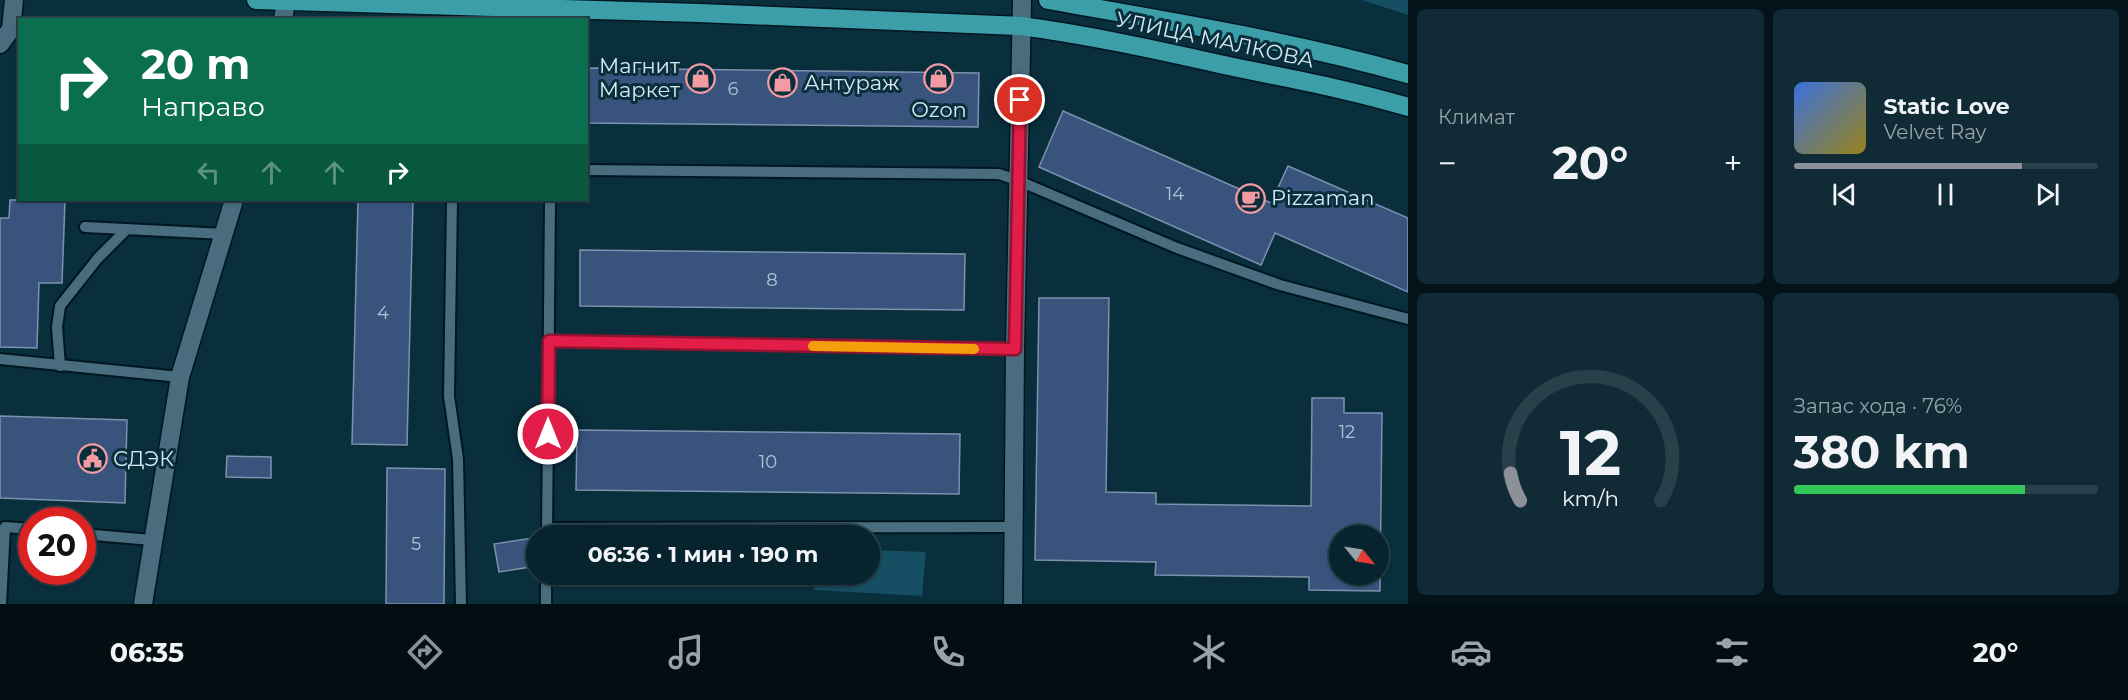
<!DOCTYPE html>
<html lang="ru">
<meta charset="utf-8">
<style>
:root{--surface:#07232e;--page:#102b36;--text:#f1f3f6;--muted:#98a4aa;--line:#28404a;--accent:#8c9099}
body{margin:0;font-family:Montserrat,sans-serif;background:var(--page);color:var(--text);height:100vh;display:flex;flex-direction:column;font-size:22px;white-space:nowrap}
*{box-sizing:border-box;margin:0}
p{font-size:20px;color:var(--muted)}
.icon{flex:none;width:33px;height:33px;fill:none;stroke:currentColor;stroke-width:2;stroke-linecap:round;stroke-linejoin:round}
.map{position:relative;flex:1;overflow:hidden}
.panel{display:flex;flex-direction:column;gap:9px;padding:9px;background:#041319;width:720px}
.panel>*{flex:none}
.guide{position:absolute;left:18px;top:18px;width:570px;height:183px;border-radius:0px;box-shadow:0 2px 4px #0004,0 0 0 2px var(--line);background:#0b6e4f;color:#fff;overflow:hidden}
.needle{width:39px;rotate:120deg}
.fabs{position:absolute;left:1329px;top:525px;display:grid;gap:12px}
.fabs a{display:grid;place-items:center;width:60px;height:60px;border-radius:50%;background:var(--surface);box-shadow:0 2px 4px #0004,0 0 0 2px var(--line);font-size:30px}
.speed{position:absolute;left:18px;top:507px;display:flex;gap:12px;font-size:30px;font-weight:700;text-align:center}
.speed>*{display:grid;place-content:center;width:78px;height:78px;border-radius:50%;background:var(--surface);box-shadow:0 2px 4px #0004,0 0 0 2px var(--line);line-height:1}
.speed .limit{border:9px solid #d22;background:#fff;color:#111}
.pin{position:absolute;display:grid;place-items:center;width:51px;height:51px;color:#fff;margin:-26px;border:3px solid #fff;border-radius:50%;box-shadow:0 2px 6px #0007}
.me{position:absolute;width:66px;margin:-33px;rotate:0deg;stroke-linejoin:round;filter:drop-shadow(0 0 4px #0008)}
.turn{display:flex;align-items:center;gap:21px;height:126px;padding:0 24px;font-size:27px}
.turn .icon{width:78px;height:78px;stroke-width:2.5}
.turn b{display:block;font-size:42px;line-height:51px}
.lanes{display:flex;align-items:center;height:57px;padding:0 24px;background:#0003;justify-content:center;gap:30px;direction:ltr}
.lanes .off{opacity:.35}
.big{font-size:45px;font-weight:700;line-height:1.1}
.panel .tile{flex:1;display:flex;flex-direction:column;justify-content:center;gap:9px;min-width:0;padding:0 21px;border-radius:9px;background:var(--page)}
.panel .dial{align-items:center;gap:0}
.dial svg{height:156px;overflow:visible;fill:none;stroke:var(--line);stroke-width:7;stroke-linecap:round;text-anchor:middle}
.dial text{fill:var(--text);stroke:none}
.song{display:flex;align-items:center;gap:18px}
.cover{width:72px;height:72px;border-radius:9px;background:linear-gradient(135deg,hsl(220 70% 55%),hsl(50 70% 35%))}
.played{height:6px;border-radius:3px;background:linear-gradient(90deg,var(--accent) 75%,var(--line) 75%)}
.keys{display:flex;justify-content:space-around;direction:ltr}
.heat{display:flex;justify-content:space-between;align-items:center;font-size:33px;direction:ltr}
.charge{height:9px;border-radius:4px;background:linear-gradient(90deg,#34c759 76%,var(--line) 0)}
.panel .tiles{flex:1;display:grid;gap:9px;grid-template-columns:repeat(2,1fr)}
.trip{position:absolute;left:526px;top:525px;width:354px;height:60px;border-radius:30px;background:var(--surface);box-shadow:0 2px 4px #0004,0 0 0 2px var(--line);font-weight:700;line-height:60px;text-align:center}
.tabs{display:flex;height:96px;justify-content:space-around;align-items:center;background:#030e12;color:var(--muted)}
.tabs .icon{width:42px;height:42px}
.tabs .on{color:var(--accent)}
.tabs b{font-size:27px;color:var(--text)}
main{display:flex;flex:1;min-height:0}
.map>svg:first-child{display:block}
.green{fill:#164e64}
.building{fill:#38547d;stroke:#7e91ae;stroke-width:1.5;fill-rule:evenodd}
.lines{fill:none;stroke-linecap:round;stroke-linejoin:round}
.lane-casing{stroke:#001621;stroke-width:14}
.street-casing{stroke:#001621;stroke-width:21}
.primary-casing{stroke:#001621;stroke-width:21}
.lane{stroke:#496d7e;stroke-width:10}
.street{stroke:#496d7e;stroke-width:18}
.primary{stroke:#3b9ea9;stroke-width:18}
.route-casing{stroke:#92132f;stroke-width:15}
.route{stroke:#e11d48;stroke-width:10}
.slow{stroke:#f59e0b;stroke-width:10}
.labels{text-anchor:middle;stroke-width:6;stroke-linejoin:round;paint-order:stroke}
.number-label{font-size:18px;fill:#aec4d6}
.street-label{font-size:21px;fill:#d6e9f3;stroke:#092f3d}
.poi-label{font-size:21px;fill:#d6e9f3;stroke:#092f3d;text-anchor:start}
</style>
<main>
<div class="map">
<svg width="1408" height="604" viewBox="0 0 1408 604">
<rect width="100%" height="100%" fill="#092f3d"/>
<g class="green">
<path d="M 1362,0 L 1408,0 L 1408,15 Z"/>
<path d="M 870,550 L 926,552 L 922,596 L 814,590 L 816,575 L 870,574 Z"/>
</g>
<g class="building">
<path d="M 586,68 L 979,73 L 978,127 L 586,123 Z"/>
<path d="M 1063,111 L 1271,203 L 1288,166 L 1408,218 L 1408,292 L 1275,233 L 1261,265 L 1039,167 Z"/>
<path d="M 10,200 L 65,200 L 62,283 L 39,283 L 37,348 L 0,347 L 0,218 L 9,218 Z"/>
<path d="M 358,200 L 413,200 L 407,445 L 352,444 Z"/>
<path d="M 580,250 L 965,254 L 964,310 L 580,306 Z"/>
<path d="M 1039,298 L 1109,298 L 1106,492 L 1156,493 L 1156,504 L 1311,506 L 1312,398 L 1344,398 L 1344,413 L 1382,413 L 1380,591 L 1309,590 L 1309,577 L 1155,575 L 1156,562 L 1035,560 ZM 1340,536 L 1378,536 L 1378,574 L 1340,574 Z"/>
<path d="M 0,416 L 127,420 L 125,503 L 0,498 Z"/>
<path d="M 577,430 L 960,434 L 959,494 L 576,490 Z"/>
<path d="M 227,456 L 271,457 L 271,478 L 226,477 Z"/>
<path d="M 387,468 L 445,469 L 444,604 L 386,604 Z"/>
<path d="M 533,538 L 537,566 L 499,572 L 494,544 Z"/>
</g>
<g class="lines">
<defs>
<g id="lane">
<path d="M 586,170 L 999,174 L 1019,181 L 1177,248 L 1280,285 L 1408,319"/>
<path d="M 452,200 L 449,396 L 458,459 L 461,604"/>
<path d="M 85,227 L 225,234"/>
<path d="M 549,341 L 1015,349"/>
<path d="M 0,359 L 180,377"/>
<path d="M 60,366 L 57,327 L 60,306 L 98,258 L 127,229"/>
<path d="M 547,528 L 1014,527"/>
<path d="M 82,534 L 152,540"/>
<path d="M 547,536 L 550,200"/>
<path d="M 1,604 L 5,527 L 32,529"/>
<path d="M 546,604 L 546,574"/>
</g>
<g id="street">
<path d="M 283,20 L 286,1"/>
<path d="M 0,44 L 11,29 L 14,0"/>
<path d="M 143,604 L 180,377 L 234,200"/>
<path d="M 1013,604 L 1015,349 L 1022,0"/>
</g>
<g id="primary">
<path d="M 256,0 L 699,13 L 1021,26 C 1089,35 1157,50 1224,65 C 1286,78 1348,89 1408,107"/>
<path d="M 1048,0 C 1169,21 1290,41 1408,74"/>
</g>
</defs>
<use href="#lane" class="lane-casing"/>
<use href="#street" class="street-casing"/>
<use href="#primary" class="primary-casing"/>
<use href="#lane" class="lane"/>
<use href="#street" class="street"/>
<use href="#primary" class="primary"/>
</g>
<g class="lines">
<defs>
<path id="route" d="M 548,434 L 549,341 L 1015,349 L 1020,100"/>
</defs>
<use href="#route" class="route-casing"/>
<use href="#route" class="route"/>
<path class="slow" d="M 813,346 L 974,349"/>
</g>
<defs>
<symbol id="shop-ring" viewBox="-11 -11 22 22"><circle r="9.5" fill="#092f3d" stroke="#f49aa2" stroke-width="1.5"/><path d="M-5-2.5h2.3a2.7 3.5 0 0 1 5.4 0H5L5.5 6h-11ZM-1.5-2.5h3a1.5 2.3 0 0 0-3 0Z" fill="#f49aa2"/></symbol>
<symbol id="cafe-ring" viewBox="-11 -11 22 22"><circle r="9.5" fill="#092f3d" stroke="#f49aa2" stroke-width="1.5"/><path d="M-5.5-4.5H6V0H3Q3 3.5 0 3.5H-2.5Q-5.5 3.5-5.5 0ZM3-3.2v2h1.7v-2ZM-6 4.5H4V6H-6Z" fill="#f49aa2"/></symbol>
<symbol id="civic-ring" viewBox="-11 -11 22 22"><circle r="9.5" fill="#092f3d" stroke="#f49aa2" stroke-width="1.5"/><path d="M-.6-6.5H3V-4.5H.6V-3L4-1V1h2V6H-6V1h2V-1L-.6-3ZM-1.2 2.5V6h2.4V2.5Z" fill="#f49aa2"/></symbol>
</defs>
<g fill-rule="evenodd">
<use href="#shop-ring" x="684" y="62" width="33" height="33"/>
<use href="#shop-ring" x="922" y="62" width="33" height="33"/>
<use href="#shop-ring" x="766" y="66" width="33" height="33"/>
<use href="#cafe-ring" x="1234" y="182" width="33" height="33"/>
<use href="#civic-ring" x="76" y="442" width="33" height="33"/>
</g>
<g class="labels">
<g class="number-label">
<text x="733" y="95">6</text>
<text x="1175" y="200">14</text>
<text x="772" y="286">8</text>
<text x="383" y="319">4</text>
<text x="1347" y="438">12</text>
<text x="768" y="468">10</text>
<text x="416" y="550">5</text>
</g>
<g class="street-label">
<text transform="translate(1215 40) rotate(12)" y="7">УЛИЦА МАЛКОВА</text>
</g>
<g class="poi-label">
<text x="680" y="73" text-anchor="end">Магнит<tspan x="680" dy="24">Маркет</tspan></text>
<text x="804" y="90">Антураж</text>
<text x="939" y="117" text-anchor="middle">Ozon</text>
<text x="1271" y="205">Pizzaman</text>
<text x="113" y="466">СДЭК</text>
</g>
</g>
</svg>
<div class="fabs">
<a><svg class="needle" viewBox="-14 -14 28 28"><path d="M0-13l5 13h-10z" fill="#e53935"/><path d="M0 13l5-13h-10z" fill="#98a4aa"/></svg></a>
</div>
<div class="speed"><div class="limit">20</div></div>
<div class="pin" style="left:1020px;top:100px;background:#d93025"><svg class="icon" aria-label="arrive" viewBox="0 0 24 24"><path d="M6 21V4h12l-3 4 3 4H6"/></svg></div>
<svg class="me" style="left:548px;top:434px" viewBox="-20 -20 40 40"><circle r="17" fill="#e11d48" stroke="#fff" stroke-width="3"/><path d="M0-11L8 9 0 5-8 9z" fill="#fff"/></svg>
<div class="trip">06:36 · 1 мин · 190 m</div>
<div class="guide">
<div class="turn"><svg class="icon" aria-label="right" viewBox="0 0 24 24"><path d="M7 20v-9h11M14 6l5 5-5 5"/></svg><div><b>20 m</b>Направо</div></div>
<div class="lanes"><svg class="icon off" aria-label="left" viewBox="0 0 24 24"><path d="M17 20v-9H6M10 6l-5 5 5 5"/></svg><svg class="icon off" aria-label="ahead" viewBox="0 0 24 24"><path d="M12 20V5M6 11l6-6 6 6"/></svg><svg class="icon off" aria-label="ahead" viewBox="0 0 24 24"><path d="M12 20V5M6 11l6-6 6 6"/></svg><svg class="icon" aria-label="right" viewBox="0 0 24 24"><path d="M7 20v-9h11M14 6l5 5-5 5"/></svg></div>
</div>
</div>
<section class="panel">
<div class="tiles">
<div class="tile"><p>Климат</p>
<div class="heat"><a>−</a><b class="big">20°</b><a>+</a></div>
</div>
<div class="tile">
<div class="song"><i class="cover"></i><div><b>Static Love</b><p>Velvet Ray</p></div></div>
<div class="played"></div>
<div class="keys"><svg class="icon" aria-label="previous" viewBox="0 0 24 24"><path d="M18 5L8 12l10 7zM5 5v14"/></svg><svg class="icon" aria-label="pause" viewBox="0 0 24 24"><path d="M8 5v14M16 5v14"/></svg><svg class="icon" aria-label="next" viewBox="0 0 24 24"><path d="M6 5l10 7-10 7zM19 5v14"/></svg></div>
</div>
<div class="tile dial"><svg viewBox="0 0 100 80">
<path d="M14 69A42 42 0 1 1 86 69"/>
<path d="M14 69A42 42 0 0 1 9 55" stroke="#8c9099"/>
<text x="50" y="56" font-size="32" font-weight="700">12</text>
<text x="50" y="72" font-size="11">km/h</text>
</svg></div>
<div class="tile"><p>Запас хода · 76%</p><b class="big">380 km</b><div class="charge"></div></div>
</div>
</section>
</main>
<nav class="tabs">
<b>06:35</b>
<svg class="icon on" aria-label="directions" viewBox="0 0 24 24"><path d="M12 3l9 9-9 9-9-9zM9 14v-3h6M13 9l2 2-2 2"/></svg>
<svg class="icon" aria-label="music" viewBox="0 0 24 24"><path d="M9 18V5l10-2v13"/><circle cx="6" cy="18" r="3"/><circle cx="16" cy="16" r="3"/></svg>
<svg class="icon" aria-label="phone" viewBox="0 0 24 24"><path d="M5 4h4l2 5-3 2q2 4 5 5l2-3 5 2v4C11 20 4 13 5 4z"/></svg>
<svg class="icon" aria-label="climate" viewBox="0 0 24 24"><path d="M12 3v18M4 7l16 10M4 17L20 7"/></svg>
<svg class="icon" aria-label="car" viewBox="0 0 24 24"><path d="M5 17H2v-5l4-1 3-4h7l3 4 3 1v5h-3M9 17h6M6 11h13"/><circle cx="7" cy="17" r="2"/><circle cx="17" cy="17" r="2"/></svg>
<svg class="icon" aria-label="filters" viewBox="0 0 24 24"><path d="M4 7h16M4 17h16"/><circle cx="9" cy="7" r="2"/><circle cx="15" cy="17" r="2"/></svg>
<b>20°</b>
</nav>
